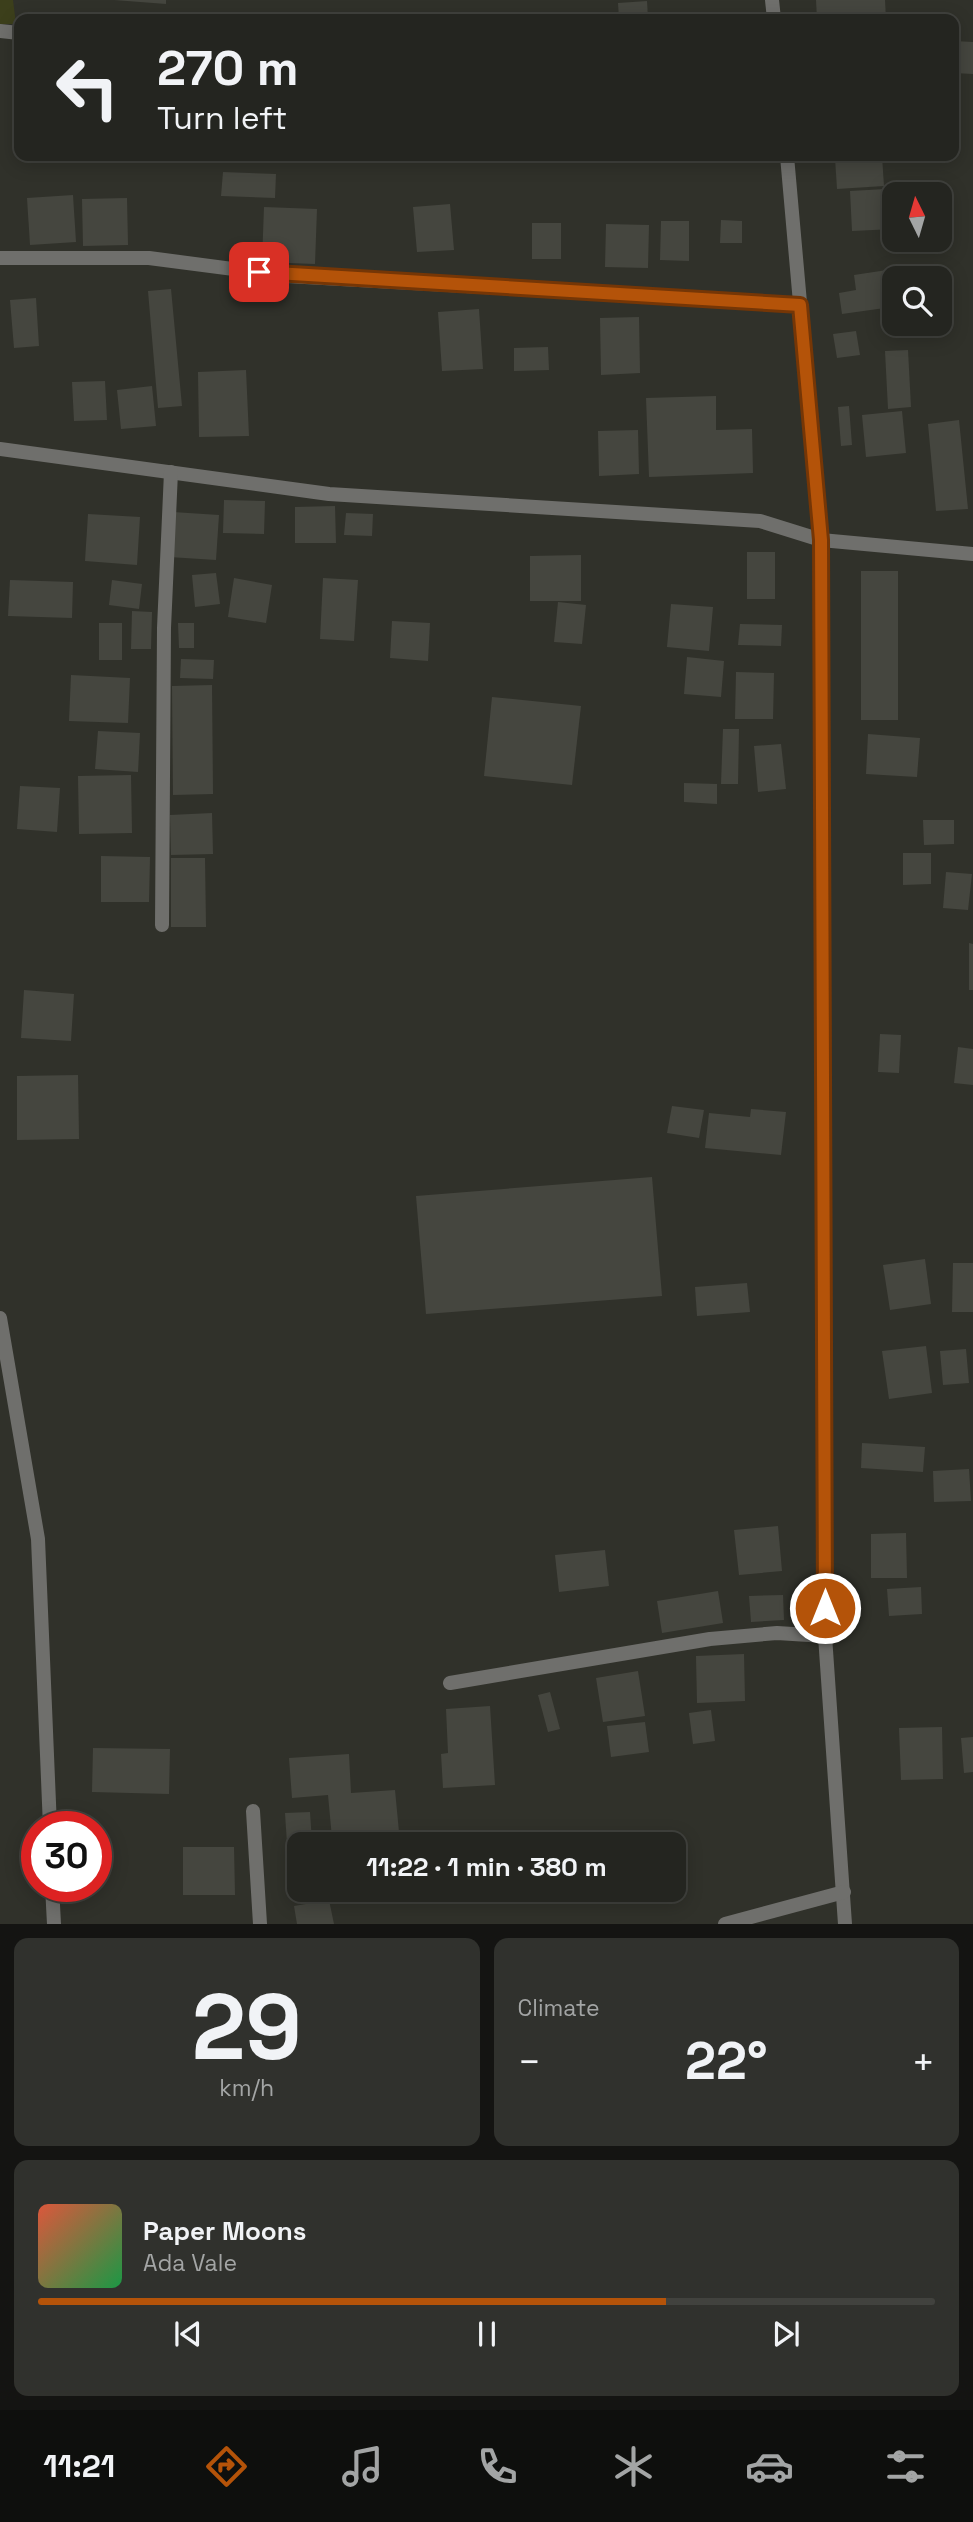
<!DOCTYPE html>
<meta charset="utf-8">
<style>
:root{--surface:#242520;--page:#30312d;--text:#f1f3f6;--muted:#a3a5a5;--line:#41423e;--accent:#b45309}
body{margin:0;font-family:"Space Grotesk",sans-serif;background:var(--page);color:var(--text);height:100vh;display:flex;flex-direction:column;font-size:26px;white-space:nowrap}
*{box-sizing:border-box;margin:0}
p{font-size:23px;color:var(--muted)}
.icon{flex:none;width:38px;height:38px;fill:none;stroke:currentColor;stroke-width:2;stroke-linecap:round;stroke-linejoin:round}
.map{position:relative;height:1924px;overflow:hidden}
.panel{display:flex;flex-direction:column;gap:14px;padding:14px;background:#141412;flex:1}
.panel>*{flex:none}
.hud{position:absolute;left:14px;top:14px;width:945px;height:147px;border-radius:14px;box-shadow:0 4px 18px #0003,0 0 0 2px var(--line);background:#242520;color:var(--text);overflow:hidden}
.needle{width:46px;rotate:355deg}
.buttons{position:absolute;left:882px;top:182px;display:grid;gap:14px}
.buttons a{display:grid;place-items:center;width:70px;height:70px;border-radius:14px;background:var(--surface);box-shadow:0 4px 18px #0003,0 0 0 2px var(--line);font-size:35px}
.speed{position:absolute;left:21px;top:1811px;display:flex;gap:14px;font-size:35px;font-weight:700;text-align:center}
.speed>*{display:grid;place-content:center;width:91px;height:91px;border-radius:50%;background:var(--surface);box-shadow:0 4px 18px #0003,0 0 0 2px var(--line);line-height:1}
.speed .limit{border:10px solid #d22;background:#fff;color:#111}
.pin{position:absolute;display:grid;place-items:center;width:60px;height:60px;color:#fff;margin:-30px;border-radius:14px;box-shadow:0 4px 10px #0006}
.me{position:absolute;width:77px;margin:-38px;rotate:0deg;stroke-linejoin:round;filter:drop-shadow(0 0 5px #0008)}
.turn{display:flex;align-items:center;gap:24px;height:147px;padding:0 28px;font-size:32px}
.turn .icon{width:91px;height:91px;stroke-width:2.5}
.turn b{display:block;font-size:49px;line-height:60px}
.big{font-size:52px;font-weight:700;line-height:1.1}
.panel .tile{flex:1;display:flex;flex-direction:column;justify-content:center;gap:10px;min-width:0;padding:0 24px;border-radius:14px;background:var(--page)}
.panel .dial{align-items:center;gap:0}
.dial b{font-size:91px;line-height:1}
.song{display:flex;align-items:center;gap:21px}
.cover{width:84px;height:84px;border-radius:10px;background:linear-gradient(135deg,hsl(10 70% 55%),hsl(140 70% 35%))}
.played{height:7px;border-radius:4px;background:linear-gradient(90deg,var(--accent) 70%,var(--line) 70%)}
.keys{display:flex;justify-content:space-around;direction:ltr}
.heat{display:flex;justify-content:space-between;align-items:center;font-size:38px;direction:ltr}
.panel .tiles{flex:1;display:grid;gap:14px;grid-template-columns:1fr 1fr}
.tile:last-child{grid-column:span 2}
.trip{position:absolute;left:287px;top:1832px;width:399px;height:70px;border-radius:14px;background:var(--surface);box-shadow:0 4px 18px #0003,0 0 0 2px var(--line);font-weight:700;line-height:70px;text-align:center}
.tabs{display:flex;height:112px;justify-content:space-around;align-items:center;background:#0e0f0d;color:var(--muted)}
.tabs .icon{width:49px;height:49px}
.tabs .selected{color:var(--accent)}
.tabs b{font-size:32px;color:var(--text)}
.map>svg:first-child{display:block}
.green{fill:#3c3f1b}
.building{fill:#45463f}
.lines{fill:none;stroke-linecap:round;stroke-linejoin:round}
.service{stroke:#6f6f6c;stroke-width:14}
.minor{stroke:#6f6f6c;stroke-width:14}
.route-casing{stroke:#753606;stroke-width:18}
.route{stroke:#b45309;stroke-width:12}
</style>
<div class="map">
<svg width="973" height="1924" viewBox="0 0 973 1924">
<rect width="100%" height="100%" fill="#30312a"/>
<path class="green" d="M 0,0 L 13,0 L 16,24 L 0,24 Z"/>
<g class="building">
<path d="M 114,0 L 166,0 L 166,4 Z"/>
<path d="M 816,0 L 885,0 L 886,19 L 817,19 Z"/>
<path d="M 647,1 L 648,18 L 619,19 L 618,3 Z"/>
<path d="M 954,41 L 973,42 L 973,74 L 954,73 Z"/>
<path d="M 882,156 L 884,186 L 837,189 L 835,158 Z"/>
<path d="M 223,172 L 276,174 L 275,198 L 221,196 Z"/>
<path d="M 938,186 L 938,194 L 894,194 L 894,229 L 852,231 L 850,191 Z"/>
<path d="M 73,195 L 76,242 L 30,245 L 27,198 Z"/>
<path d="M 127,198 L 128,245 L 83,246 L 82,199 Z"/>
<path d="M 450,204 L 454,250 L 417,252 L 413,207 Z"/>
<path d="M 264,207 L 317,209 L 315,264 L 262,262 Z"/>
<path d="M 721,220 L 742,221 L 742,243 L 720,243 Z"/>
<path d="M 661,221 L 689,221 L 689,261 L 660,260 Z"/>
<rect x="532" y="223" width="29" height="36"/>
<path d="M 606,224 L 649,225 L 648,268 L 605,267 Z"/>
<path d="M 887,270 L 892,307 L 842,314 L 839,293 L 856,290 L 854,275 Z"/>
<path d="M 171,289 L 182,406 L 158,408 L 148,291 Z"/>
<path d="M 36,298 L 39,346 L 14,348 L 10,300 Z"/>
<path d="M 479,309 L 483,369 L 442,371 L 438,312 Z"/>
<path d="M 639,317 L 640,373 L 601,375 L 600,318 Z"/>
<path d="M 856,331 L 860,355 L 837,358 L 833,334 Z"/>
<path d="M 548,347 L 549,370 L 514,371 L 514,348 Z"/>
<path d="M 908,350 L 911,407 L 888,409 L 885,351 Z"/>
<path d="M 246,370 L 249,436 L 199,437 L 198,372 Z"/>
<path d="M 105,381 L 107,420 L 74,421 L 72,382 Z"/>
<path d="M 152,386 L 156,426 L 121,429 L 117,390 Z"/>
<path d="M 716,396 L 716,430 L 752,429 L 753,473 L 649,477 L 646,398 Z"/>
<path d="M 849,406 L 852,445 L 841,446 L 838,407 Z"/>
<path d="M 902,411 L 906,453 L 866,457 L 862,415 Z"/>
<path d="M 959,420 L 968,509 L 936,511 L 928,424 Z"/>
<path d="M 638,430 L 639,474 L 599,476 L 598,431 Z"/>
<path d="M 224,500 L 265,501 L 264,534 L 223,533 Z"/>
<path d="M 335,506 L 336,543 L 295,543 L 295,507 Z"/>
<path d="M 173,512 L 219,515 L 216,560 L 169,557 Z"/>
<path d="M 346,513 L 373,514 L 372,536 L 344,535 Z"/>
<path d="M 88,514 L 140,517 L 137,565 L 85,561 Z"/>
<rect x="747" y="552" width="28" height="47"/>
<path d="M 581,555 L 581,601 L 530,601 L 530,556 Z"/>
<rect x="861" y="571" width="37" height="149"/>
<path d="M 216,573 L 220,604 L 195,607 L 192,575 Z"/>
<path d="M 234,578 L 272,585 L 266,623 L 228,617 Z"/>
<path d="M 323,578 L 358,580 L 354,641 L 320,639 Z"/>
<path d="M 10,580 L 73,582 L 72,618 L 8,616 Z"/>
<path d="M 112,580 L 142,584 L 139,609 L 109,605 Z"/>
<path d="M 558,602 L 586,605 L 582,644 L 554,642 Z"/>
<path d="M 671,604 L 713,607 L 709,651 L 667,647 Z"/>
<path d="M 132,611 L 152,612 L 151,649 L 131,649 Z"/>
<path d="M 392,621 L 430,623 L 428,661 L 390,658 Z"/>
<rect x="99" y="623" width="23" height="37"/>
<path d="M 178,623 L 194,623 L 194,648 L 179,648 Z"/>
<path d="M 740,624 L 782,625 L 781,646 L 738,645 Z"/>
<path d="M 687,657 L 724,661 L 721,697 L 684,694 Z"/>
<path d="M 181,659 L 214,660 L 213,679 L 180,678 Z"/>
<path d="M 736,672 L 774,673 L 773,719 L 735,719 Z"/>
<path d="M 71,675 L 130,678 L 128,723 L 69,721 Z"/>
<path d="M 212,685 L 213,794 L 173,795 L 172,686 Z"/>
<path d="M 492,697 L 581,706 L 572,785 L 484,776 Z"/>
<path d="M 723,729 L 739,729 L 738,784 L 721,784 Z"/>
<path d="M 98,731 L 140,733 L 138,772 L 95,769 Z"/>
<path d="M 868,734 L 920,738 L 917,777 L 866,774 Z"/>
<path d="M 781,744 L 786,789 L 758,792 L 754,746 Z"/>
<path d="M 131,775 L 132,833 L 79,834 L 78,776 Z"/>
<path d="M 684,783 L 717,784 L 717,804 L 684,802 Z"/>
<path d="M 20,786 L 60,788 L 57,832 L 17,829 Z"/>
<path d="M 212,813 L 213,854 L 171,855 L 170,815 Z"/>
<path d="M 923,820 L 954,820 L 954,844 L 924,845 Z"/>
<path d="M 903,853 L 931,853 L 931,884 L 903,885 Z"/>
<path d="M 101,856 L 150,857 L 149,902 L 101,902 Z"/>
<path d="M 171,858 L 205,858 L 206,927 L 171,927 Z"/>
<path d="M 946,872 L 972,874 L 968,910 L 943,908 Z"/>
<path d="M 969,943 L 973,944 L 973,990 L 969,990 Z"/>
<path d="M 24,990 L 74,994 L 71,1041 L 21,1038 Z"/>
<path d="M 880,1034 L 901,1035 L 899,1073 L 878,1072 Z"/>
<path d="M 958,1047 L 973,1049 L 973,1085 L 954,1083 Z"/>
<path d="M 78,1075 L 79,1139 L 17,1140 L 17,1076 Z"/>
<path d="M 672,1106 L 704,1110 L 699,1138 L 667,1133 Z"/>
<path d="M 751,1109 L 786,1112 L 781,1155 L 705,1148 L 709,1113 L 750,1117 Z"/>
<path d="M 652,1177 L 662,1296 L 426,1314 L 416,1196 Z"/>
<path d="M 925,1259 L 931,1304 L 890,1310 L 883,1265 Z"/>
<path d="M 953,1263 L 973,1263 L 973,1312 L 952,1312 Z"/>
<path d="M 747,1283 L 750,1312 L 697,1316 L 695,1287 Z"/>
<path d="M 926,1346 L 932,1393 L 889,1399 L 882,1351 Z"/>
<path d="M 966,1349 L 969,1383 L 943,1385 L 940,1351 Z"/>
<path d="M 862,1443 L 925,1447 L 923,1472 L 861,1468 Z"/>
<path d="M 969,1469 L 971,1501 L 934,1502 L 933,1471 Z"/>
<path d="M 778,1526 L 782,1571 L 739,1575 L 734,1530 Z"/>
<path d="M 906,1533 L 907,1578 L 871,1578 L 871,1534 Z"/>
<path d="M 605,1550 L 609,1586 L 559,1592 L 555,1555 Z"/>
<path d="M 921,1587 L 922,1614 L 889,1616 L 887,1589 Z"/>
<path d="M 718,1591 L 723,1623 L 662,1633 L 657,1601 Z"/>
<path d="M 783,1595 L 784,1620 L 751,1622 L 749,1596 Z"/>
<path d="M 744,1654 L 745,1701 L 697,1703 L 696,1656 Z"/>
<path d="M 638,1671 L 645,1716 L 603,1722 L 596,1678 Z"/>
<path d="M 550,1692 L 560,1729 L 548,1732 L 538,1695 Z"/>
<path d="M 490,1706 L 495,1785 L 443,1788 L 441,1754 L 448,1753 L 446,1709 Z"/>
<path d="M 711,1710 L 715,1741 L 693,1744 L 689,1713 Z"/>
<path d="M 645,1722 L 649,1752 L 611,1757 L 607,1726 Z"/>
<path d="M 942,1727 L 943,1779 L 901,1780 L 899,1728 Z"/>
<path d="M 973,1737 L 973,1772 L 964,1773 L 961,1738 Z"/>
<path d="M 93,1748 L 170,1749 L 169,1794 L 92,1792 Z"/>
<path d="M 349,1754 L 351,1793 L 395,1790 L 399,1832 L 332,1838 L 328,1795 L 292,1798 L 289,1758 Z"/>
<path d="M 310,1812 L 312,1842 L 287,1844 L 285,1813 Z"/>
<path d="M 183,1847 L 234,1847 L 235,1895 L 183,1895 Z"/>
<path d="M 299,1849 L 299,1892 L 288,1893 L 285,1850 Z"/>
<path d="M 329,1900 L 334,1924 L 297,1924 L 294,1906 Z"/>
</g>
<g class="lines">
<path class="service" d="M 450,1683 L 710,1639 L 777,1633 L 825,1636"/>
<g class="minor">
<path d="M 772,0 L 774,19"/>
<path d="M 0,31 L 19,33"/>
<path d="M 787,156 L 821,540 L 825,1636 L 845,1924"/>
<path d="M 0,258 L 149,258 L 287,276 L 800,305"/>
<path d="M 0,449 L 329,494 L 760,521 L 821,540 L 973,554"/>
<path d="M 162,925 L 164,628 L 171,472"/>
<path d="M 0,1318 L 38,1539 L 50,1827"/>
<path d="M 253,1811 L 260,1924"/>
<path d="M 52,1886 L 54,1924"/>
<path d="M 725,1924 L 844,1892"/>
</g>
</g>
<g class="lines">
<defs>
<path id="route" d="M 259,272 L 800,305 L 821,540 L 825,1608"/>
</defs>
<use href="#route" class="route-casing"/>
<use href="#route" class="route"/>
</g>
</svg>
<div class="buttons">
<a><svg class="needle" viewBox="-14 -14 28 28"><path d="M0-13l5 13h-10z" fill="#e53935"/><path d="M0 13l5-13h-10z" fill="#a3a5a5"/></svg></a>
<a><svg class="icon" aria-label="search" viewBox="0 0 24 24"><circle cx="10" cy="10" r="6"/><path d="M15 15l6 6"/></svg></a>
</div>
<div class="speed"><div class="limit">30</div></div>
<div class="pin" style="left:259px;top:272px;background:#d93025"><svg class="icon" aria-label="arrive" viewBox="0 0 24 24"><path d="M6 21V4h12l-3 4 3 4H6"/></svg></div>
<svg class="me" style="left:825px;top:1608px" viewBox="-20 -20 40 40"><circle r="17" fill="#b45309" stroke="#fff" stroke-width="3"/><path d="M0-11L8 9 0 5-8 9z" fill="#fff"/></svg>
<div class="trip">11:22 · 1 min · 380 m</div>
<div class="hud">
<div class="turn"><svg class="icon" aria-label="left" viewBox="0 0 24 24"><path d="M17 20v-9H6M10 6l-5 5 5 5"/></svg><div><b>270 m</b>Turn left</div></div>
</div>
</div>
<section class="panel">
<div class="tiles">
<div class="tile dial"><b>29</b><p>km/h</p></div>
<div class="tile"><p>Climate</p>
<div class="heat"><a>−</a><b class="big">22°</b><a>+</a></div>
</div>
<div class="tile">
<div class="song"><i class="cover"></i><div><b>Paper Moons</b><p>Ada Vale</p></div></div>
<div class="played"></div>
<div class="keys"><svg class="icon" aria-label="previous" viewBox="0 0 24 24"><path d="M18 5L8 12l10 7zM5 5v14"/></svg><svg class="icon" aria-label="pause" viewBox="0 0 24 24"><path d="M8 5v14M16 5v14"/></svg><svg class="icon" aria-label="next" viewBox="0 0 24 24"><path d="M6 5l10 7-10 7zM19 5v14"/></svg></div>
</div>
</div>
</section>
<nav class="tabs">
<b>11:21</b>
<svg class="icon selected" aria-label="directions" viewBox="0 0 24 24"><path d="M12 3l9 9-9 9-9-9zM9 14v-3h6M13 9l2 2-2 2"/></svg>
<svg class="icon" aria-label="music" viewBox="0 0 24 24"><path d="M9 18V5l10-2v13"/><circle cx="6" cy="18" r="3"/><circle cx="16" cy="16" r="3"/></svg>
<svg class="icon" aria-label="phone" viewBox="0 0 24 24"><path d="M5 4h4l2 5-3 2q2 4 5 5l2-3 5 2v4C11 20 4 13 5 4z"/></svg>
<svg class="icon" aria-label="climate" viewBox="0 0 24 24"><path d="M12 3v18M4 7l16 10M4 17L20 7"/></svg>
<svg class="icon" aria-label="car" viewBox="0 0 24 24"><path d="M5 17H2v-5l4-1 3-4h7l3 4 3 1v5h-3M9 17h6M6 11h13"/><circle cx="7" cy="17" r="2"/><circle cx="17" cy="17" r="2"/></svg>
<svg class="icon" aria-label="filters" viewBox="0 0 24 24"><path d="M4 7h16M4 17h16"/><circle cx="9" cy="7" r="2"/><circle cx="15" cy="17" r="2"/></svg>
</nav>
